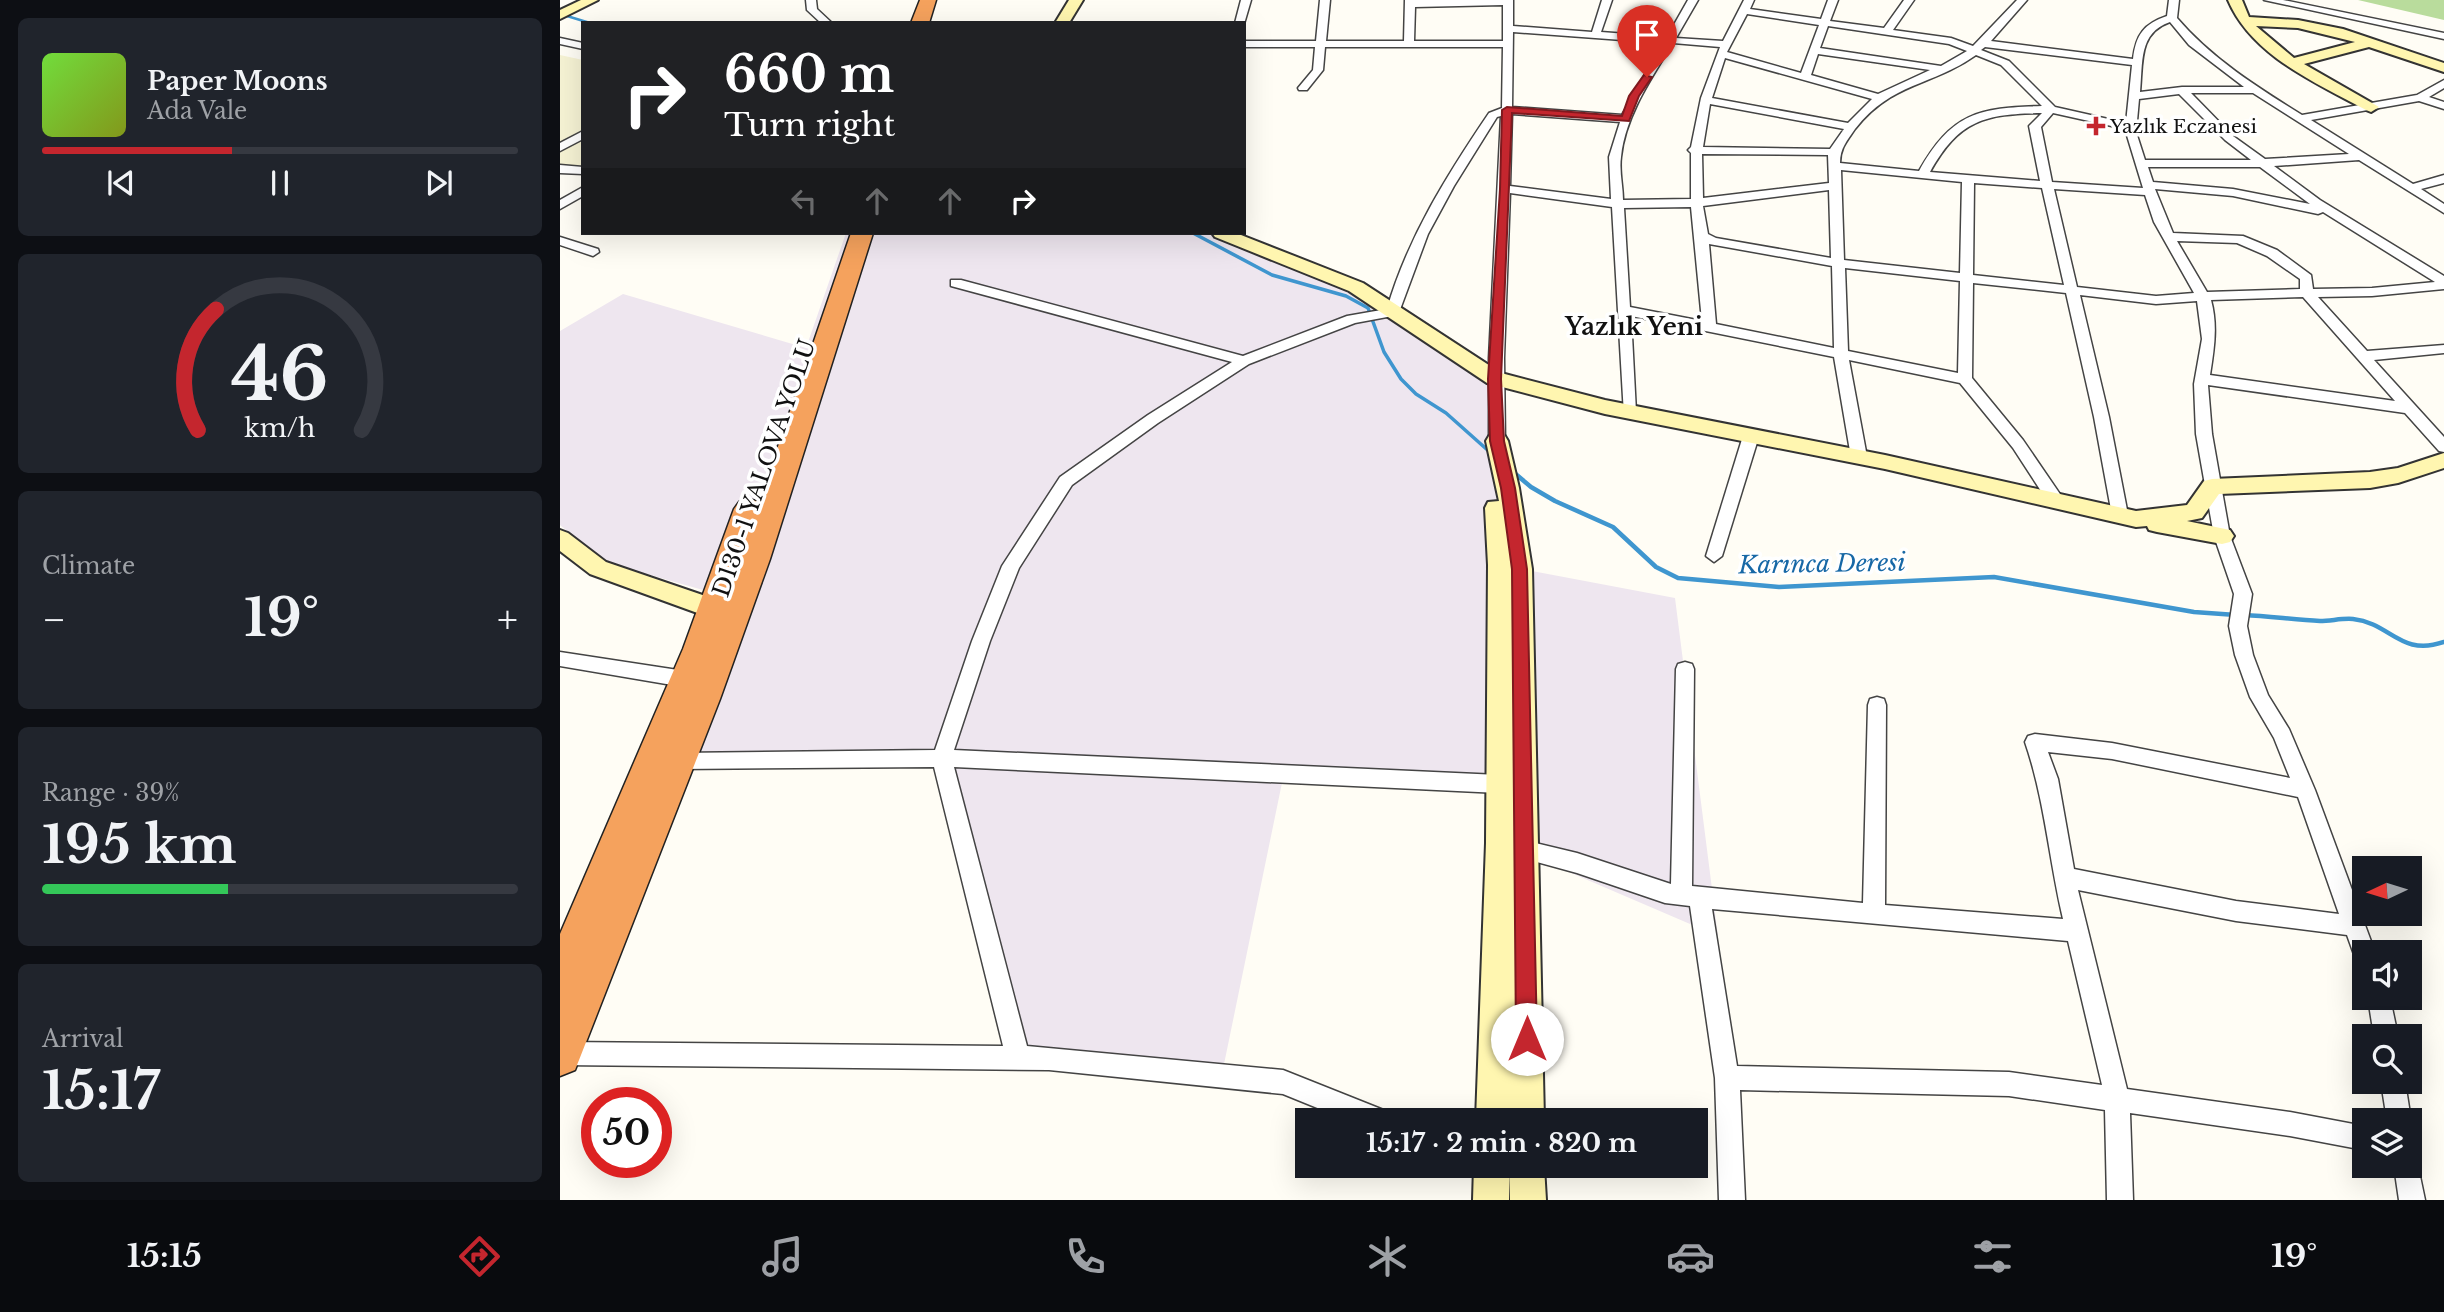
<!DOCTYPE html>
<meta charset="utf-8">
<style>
:root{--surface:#171b24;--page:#20242c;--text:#f1f3f6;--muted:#9ea1a6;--line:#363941;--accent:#c4262e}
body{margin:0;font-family:"Libre Baskerville",serif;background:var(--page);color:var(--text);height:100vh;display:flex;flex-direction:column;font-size:26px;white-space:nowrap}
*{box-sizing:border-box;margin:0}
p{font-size:23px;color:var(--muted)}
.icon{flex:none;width:38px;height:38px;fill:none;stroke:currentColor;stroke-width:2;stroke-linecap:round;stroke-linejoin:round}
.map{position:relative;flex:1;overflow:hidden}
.sheet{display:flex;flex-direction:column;gap:18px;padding:18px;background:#0d0f14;width:560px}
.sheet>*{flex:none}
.top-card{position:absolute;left:21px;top:21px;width:665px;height:214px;border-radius:0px;box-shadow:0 7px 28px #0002;background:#202124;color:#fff;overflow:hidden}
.needle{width:46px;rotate:266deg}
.buttons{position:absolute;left:1792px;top:856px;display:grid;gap:14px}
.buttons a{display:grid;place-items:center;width:70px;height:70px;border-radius:0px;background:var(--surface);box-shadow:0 7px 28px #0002;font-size:35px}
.speed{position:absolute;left:21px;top:1087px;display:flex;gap:14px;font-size:35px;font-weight:700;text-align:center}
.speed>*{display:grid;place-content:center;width:91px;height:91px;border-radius:50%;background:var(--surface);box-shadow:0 7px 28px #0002;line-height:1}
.speed .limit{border:10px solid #d22;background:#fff;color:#111}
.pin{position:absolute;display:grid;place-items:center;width:60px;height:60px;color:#fff;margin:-72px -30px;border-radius:50% 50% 50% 0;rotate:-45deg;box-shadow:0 0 7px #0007}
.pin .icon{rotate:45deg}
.me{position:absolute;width:77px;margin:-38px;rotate:0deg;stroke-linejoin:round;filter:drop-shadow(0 0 5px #0008)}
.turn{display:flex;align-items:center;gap:24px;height:147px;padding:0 28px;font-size:32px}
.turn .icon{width:91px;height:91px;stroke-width:2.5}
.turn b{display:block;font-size:49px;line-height:60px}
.lanes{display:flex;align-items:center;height:66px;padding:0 28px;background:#0003;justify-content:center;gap:35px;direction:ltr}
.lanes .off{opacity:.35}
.big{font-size:52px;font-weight:800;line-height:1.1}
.sheet .tile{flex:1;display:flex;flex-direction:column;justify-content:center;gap:10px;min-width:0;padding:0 24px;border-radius:10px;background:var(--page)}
.sheet .dial{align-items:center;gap:0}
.dial svg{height:182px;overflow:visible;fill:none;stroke:var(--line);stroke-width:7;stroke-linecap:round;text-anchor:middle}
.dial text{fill:var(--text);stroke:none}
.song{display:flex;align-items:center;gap:21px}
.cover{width:84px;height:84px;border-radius:10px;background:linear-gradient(135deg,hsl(100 70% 55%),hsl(70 70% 35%))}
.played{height:7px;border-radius:4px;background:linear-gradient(90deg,var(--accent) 40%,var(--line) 40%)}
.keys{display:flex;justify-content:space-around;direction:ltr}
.heat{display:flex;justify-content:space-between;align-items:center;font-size:38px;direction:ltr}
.charge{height:10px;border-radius:5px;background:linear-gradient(90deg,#34c759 39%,var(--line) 0)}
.trip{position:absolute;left:735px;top:1108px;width:413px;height:70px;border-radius:0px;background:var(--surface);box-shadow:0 7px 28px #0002;font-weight:800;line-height:70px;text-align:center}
.menu{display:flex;height:112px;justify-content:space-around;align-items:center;background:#090b0e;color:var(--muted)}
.menu .icon{width:49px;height:49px}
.menu .current{color:var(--accent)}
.menu b{font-size:32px;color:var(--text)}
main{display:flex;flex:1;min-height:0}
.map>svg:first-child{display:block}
.industrial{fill:#eee6ef}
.farmland{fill:#f6f3d4}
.forest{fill:#b9dc9c}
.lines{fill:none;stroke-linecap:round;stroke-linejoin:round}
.stream-far2{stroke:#3f96cf;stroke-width:2.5}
.stream-far1{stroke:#3f96cf;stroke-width:3.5}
.stream{stroke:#3f96cf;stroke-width:4.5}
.street-casing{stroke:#444;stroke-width:3}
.secondary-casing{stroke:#333;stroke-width:4}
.highway-casing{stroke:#222;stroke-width:3}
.street{fill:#fff;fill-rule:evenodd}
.secondary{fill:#fff6b0;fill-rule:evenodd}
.highway{fill:#f5a25d;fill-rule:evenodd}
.route{fill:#c4262e;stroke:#7f191e;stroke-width:2}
.poi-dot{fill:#c4262e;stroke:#fff;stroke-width:2.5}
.labels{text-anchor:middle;stroke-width:7;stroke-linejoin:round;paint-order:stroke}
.far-poi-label{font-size:19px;fill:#111;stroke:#fff;text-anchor:start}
.street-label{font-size:23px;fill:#111;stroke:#fff}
.far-district-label{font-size:24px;font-weight:bold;fill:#111;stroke:#fff}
.water-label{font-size:24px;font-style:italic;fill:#1768a6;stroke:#fff}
</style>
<main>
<section class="sheet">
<div class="tile">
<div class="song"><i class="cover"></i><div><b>Paper Moons</b><p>Ada Vale</p></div></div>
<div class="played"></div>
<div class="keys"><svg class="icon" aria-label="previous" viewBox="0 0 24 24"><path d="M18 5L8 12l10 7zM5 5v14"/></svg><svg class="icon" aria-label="pause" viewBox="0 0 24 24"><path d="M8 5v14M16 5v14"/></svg><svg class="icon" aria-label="next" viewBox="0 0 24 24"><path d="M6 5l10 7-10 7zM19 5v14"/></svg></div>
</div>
<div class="tile dial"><svg viewBox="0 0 100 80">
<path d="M14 69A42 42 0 1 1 86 69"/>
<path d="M14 69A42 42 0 0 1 22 16" stroke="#c4262e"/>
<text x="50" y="56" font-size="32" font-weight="700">46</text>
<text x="50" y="72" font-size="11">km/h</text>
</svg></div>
<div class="tile"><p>Climate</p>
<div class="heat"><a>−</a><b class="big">19°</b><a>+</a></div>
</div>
<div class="tile"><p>Range · 39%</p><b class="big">195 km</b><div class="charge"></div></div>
<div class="tile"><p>Arrival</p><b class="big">15:17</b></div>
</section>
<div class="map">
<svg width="1884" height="1200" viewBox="0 0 1884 1200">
<rect width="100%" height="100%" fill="#fffdf5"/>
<path class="industrial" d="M 286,233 L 661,233 L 796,287 L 934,378 L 935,482 L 940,565 L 1115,598 L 1158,936 L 941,843 L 939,784 L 724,773 L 663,1069 L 456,1053 L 382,758 L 127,760 L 123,654 L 143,590 L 55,565 L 36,555 L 0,525 L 0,331 L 63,294 L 246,348 Z"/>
<path class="farmland" d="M 0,55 L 23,60 L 23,168 L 0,166 Z"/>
<path class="forest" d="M 1798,0 L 1884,0 L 1884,20 Z"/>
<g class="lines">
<path class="stream-far2" d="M 7,16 L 30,23"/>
<path class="stream-far1" d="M 633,233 L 712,275 L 786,296 L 808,308 L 824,352 L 841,379 L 856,394 L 886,413 L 932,454"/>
<g class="stream">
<path d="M 930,452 L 932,454"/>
<path d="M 952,471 L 971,487 L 995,501 L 1053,527 L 1096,567 L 1118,578 L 1219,587 L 1434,577 L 1634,612 L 1676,615"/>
<path d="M 1684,615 C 1710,616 1735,620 1760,621 C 1771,621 1782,618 1793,619 C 1831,623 1840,657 1884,642"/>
</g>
<defs>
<g id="street">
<path d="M 246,0 L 256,0 L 257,9 L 272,23 L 261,23 L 247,10 Z"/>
<path d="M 681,0 L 691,0 L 684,24 L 675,23 Z"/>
<path d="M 760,0 L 770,0 L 766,41 L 844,41 L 845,0 L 953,0 L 953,26 L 1032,32 L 1042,0 L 1052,0 L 1041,32 L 1107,37 L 1128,0 L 1138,0 L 1116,38 L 1163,41 L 1184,0 L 1194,0 L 1190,9 L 1261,19 L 1268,0 L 1278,0 L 1270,21 L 1324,28 L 1344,0 L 1354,0 L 1333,30 L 1391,38 L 1413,46 L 1457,0 L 1467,0 L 1431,41 L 1573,59 C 1576,34 1584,24 1607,16 L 1609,0 L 1619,0 L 1617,18 C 1651,58 1697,87 1742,115 L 1857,95 L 1884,80 L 1884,88 L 1869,97 L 1884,102 L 1884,109 L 1859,101 L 1751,120 L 1853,184 L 1884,175 L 1884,183 L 1861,189 L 1884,204 L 1884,213 L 1799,160 L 1714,166 L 1760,200 L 1884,276 L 1884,289 L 1812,296 L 1758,297 L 1807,351 L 1884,345 L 1884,353 L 1814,360 L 1884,437 L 1884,452 L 1879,451 L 1845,413 L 1648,385 L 1652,434 L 1670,536 L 1692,594 L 1687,626 L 1693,655 L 1708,695 L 1729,729 L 1755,790 L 1815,952 L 1804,952 L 1804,963 L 1796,960 L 1787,935 L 1676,921 L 1518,890 L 1567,1089 L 1730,1112 L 1804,1126 L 1804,1150 L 1730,1136 L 1570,1113 L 1573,1200 L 1547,1200 L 1545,1110 L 1449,1096 L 1180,1090 L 1185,1200 L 1159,1200 L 1155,1078 L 1130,906 L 1105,903 L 1017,873 L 955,856 L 948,854 L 945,847 L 948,840 L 955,838 L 1017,853 L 1111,884 L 1116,669 L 1118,664 L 1125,662 L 1132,664 L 1134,669 L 1132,886 L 1303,903 L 1308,705 L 1310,699 L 1317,697 L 1324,699 L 1326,705 L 1325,905 L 1503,919 C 1489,860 1485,800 1465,742 L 1468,736 L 1475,734 L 1552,743 L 1730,778 L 1714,738 L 1690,697 L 1675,655 L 1669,626 L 1674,594 L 1654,536 L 1636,434 L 1634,384 L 1642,339 L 1637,301 L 1596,304 L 1520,295 L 1549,417 L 1568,515 L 1560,521 L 1552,515 L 1534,417 L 1506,293 L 1413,283 L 1412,378 L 1463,440 L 1502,497 L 1504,501 L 1502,505 L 1490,505 L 1453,448 L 1400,383 L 1289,360 L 1307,457 L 1299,462 L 1291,457 L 1274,357 L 1071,316 L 1076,412 L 1074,415 L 1064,415 L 1052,207 L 950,193 L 944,358 L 945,441 L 942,445 L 932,445 L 929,441 L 929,358 L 941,116 L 937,117 L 894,186 L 868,234 L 838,315 L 795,323 L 689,364 L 598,423 L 512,485 L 459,568 L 430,641 L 394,750 L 939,775 L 946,778 L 949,784 L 946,790 L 939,793 L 394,767 L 467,1046 L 723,1070 L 826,1111 L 829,1120 L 787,1120 L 723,1094 L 489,1070 L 0,1065 L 1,1042 L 443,1046 L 374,767 L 118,769 L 111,767 L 108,761 L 111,755 L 118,753 L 375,750 L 412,641 L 442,566 L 500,477 L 588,415 L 672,362 L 391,286 L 391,280 L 401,280 L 683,356 L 787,316 L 827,309 C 848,237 887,175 929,113 L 942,108 L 943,47 L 765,47 L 763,70 L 747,90 L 739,90 L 738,88 L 753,70 L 755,47 L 684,47 L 684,41 L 756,41 ZM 943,5 L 943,41 L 854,41 L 855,7 ZM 1187,14 L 1259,25 L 1241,73 L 1167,52 ZM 1610,22 L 1629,45 L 1684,87 L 1622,87 L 1580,92 C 1583,63 1578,33 1610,22 ZM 1268,26 L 1389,44 L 1407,51 L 1381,66 L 1260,48 ZM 953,32 L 1103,43 L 1062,115 L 952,107 ZM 1113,43 L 1160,47 L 1141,98 L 1131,147 L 1128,150 L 1131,153 L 1131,199 L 1063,200 C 1063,186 1059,171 1061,157 C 1065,116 1092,77 1113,43 ZM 1425,47 L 1572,65 L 1566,123 L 1495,107 L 1449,61 L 1421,50 ZM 1258,54 L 1370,70 L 1318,94 L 1251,75 ZM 1416,55 L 1441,65 L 1482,106 C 1417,108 1392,113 1359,171 L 1280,163 C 1280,148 1287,141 1295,129 C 1333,81 1371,87 1416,55 ZM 1165,58 L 1312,99 L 1288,123 L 1152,98 ZM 1631,93 L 1693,93 L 1789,154 L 1705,159 L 1673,136 ZM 1619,94 L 1665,140 L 1691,160 L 1585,160 L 1576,132 L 1579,99 ZM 1150,104 L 1284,129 L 1270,149 L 1143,147 ZM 1482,113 L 1469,126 L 1480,181 L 1370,172 C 1399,120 1424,114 1482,113 ZM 1493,113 L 1565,129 L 1583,188 L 1492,182 L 1481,127 ZM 952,114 L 1060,122 L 1049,157 L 1051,199 L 950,186 ZM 1142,154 L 1268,155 L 1269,183 L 1143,198 ZM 1588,167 L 1700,167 L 1750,204 L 1673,189 L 1593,182 ZM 1281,170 L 1402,182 L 1400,273 L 1284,260 ZM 1414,183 L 1482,188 L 1504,285 L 1413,275 ZM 1494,189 L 1585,195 L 1594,222 L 1634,293 L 1596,296 L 1517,287 ZM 1595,189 L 1673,196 L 1758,214 L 1763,212 L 1875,282 L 1812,288 L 1753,289 L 1751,275 L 1717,250 L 1683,236 L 1613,233 ZM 1269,190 L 1271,258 L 1156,238 L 1148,234 L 1143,206 ZM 1131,207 L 1142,321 L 1070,307 L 1064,208 ZM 1617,241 L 1677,243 L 1707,256 L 1740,279 L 1740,289 L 1647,292 ZM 1149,244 L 1272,266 L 1274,348 L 1156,324 ZM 1285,268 L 1400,281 L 1398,373 L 1288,351 ZM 1743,297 L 1835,401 L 1650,375 C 1654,349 1658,326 1651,300 ZM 1488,752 L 1552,759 L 1738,797 L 1779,914 L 1676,901 L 1514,869 L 1498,779 ZM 1152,909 L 1508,941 L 1542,1085 L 1449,1072 L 1177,1066 Z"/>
<path d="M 1704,0 L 1723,0 L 1884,33 L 1884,39 Z"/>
<path d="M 0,38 L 23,43 L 23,49 L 0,44 Z"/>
<path d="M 23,131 L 23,139 L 0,151 L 0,143 Z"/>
<path d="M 0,165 L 23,167 L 23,174 L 0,173 Z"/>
<path d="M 23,187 L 23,196 L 0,209 L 0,200 Z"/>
<path d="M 0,237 L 38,249 L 39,252 L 33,256 L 0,245 Z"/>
<path d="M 1191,431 L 1199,436 L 1162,556 L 1154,562 L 1146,556 L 1183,436 Z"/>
<path d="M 0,652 L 118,670 L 125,673 L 127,678 L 125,683 L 118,686 L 0,666 Z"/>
<path d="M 1808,998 L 1830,998 L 1838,1036 L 1814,1036 Z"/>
<path d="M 1821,1082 L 1845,1082 L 1851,1120 L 1850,1124 L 1850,1120 L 1827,1120 Z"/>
<path d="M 1850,1155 L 1856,1157 L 1865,1200 L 1839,1200 L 1834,1166 L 1850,1166 Z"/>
</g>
<g id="secondary">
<path d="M 21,0 L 38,0 L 0,19 L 0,10 Z"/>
<path d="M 509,0 L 523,0 L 509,23 L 495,23 Z"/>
<path d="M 1668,0 L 1682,0 L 1689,17 L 1738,20 L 1783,29 L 1884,63 L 1884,72 L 1809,47 L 1744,64 L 1819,107 L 1811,112 L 1806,110 C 1755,82 1692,56 1668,0 ZM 1696,26 L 1738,28 L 1795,42 L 1734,58 Z"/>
<path d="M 652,233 L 676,233 L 803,283 L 941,373 L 1045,400 L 1325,455 L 1576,511 L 1627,505 L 1644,481 L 1652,479 L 1810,472 L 1838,468 L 1884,453 L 1884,468 L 1838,483 L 1810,488 L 1659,494 L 1642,518 L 1627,521 L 1670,530 L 1674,536 L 1670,542 L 1662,544 L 1597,532 L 1589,530 L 1587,526 L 1576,527 L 1325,469 L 1045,414 L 927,383 L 789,291 L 655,237 Z"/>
<path d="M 937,434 L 945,436 L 948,441 L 959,488 L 972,569 L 984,1120 L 916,1120 L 926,843 L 928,565 L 925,508 L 928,502 L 939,501 L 926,441 L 929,436 Z"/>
<path d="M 0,530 L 8,533 L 46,562 L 163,602 L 166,609 L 163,616 L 154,619 L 30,574 L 0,551 Z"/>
<path d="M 914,1166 L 984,1166 L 986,1200 L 950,1200 L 950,1171 L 949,1200 L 913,1200 Z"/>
</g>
<g id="highway">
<path d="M 360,0 L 376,0 L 369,23 L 351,23 Z"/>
<path d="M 291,233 L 313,233 L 210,559 L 160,699 L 21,1055 L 15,1070 L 0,1076 L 0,934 L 123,649 L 174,509 L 179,502 L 189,499 L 199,502 Z"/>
</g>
</defs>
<use href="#street" class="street-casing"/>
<use href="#secondary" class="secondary-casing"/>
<use href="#highway" class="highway-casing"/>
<use href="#street" class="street"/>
<use href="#secondary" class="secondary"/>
<use href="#highway" class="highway"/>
</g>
<path class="route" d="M 1084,75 L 1092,77 L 1079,96 L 1069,121 L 952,113 L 941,379 L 944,441 L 955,488 L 967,569 L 977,1039 L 974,1047 L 967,1050 L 959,1047 L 956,1039 L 952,569 L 941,488 L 930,441 L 928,379 L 940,189 L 942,110 L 947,107 L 1062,116 L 1069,96 Z"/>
<path class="poi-dot" d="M1532.5 115.5h7v7h7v7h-7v7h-7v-7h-7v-7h7z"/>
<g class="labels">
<g class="far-poi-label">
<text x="1550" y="133">Yazlık Eczanesi</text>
</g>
<g class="street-label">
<text transform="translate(204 468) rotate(-71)" y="8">D130-1 YALOVA YOLU</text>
</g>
<g class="far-district-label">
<text x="1074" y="335">Yazlık Yeni</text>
</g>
<g class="water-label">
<text transform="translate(1262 564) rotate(-1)" y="8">Karınca Deresi</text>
</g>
</g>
</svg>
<div class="buttons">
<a><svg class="needle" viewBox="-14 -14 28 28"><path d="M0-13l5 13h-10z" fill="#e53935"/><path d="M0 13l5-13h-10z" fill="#9ea1a6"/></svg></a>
<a><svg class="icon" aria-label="sound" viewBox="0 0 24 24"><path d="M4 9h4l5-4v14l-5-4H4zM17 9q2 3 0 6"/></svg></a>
<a><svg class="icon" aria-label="search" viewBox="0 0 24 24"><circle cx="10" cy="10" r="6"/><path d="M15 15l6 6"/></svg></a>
<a><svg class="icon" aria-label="layers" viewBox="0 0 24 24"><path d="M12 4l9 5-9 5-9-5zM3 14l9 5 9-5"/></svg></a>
</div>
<div class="speed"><div class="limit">50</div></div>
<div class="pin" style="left:1087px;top:77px;background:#d93025"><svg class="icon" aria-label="arrive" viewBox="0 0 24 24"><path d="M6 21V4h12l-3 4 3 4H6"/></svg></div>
<svg class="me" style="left:967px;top:1039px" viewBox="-20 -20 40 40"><circle r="19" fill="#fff"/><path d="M0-13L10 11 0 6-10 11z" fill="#c4262e"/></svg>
<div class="trip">15:17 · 2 min · 820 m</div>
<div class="top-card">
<div class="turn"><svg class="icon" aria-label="right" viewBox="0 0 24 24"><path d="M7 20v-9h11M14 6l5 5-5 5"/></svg><div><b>660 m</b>Turn right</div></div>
<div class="lanes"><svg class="icon off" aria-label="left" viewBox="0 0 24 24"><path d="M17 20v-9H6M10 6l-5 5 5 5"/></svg><svg class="icon off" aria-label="ahead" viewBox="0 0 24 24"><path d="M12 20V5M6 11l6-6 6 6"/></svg><svg class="icon off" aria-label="ahead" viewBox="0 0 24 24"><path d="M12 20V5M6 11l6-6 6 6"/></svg><svg class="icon" aria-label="right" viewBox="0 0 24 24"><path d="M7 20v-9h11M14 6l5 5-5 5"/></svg></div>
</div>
</div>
</main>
<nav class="menu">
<b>15:15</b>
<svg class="icon current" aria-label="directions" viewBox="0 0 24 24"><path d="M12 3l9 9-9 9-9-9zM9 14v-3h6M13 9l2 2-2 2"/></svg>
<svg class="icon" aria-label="music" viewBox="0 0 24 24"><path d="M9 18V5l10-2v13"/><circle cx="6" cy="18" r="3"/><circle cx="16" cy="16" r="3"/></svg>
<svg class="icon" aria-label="phone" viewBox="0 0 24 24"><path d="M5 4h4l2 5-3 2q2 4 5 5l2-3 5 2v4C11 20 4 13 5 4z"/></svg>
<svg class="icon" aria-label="climate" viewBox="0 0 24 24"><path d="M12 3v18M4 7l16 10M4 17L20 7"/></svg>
<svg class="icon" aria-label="car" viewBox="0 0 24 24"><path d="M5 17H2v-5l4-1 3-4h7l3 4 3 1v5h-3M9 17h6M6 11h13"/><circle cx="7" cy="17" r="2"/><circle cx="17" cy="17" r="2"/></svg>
<svg class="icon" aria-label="filters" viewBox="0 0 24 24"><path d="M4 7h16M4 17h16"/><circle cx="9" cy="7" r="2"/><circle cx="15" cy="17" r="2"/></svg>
<b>19°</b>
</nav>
